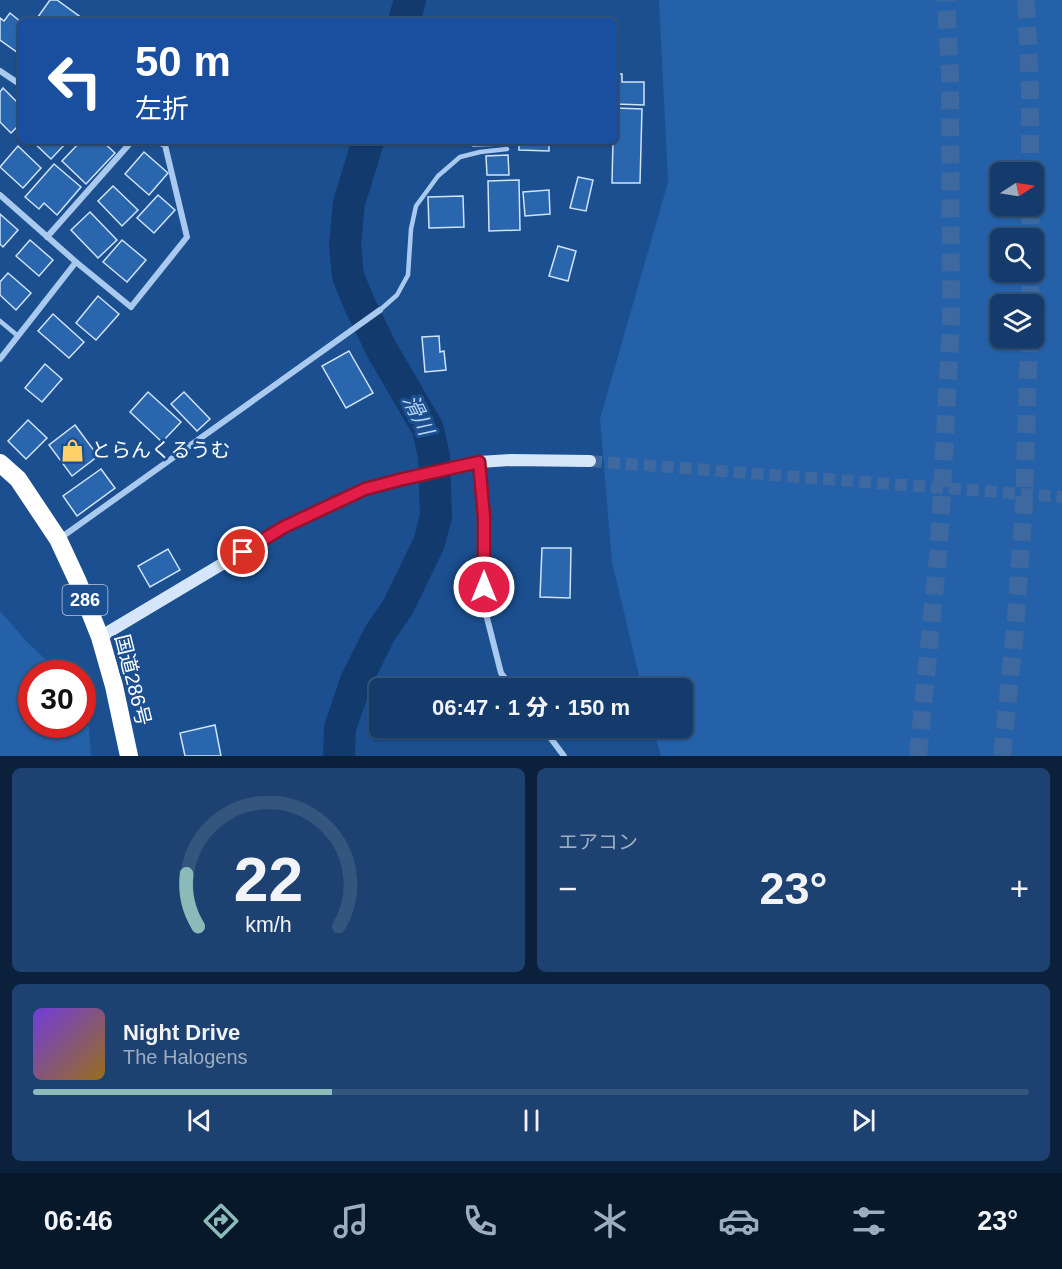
<!DOCTYPE html>
<html lang="ja">
<meta charset="utf-8">
<style>
:root{--surface:#143b6b;--page:#1d4271;--text:#f1f3f6;--muted:#9dadc1;--line:#33557e;--accent:#8bbbb9}
body{margin:0;font-family:Arial,"Noto Sans JP",sans-serif;background:var(--page);color:var(--text);height:100vh;display:flex;flex-direction:column;font-size:22px;white-space:nowrap}
*{box-sizing:border-box;margin:0}
p{font-size:20px;color:var(--muted)}
.icon{flex:none;width:33px;height:33px;fill:none;stroke:currentColor;stroke-width:2;stroke-linecap:round;stroke-linejoin:round}
.map{position:relative;height:756px;overflow:hidden}
.sheet{display:flex;flex-direction:column;gap:12px;padding:12px;background:#0b203b;flex:1}
.sheet>*{flex:none}
.top-card{position:absolute;left:18px;top:18px;width:600px;height:126px;border-radius:9px;box-shadow:0 2px 4px #0004,0 0 0 2px var(--line);background:#1a4fa0;color:#fff;overflow:hidden}
.needle{width:39px;rotate:78deg}
.buttons{position:absolute;left:990px;top:162px;display:grid;gap:12px}
.buttons a{display:grid;place-items:center;width:54px;height:54px;border-radius:9px;background:var(--surface);box-shadow:0 2px 4px #0004,0 0 0 2px var(--line);font-size:30px}
.speed{position:absolute;left:18px;top:660px;display:flex;gap:12px;font-size:30px;font-weight:700;text-align:center}
.speed>*{display:grid;place-content:center;width:78px;height:78px;border-radius:50%;background:var(--surface);box-shadow:0 2px 4px #0004,0 0 0 2px var(--line);line-height:1}
.speed .limit{border:9px solid #d22;background:#fff;color:#111}
.pin{position:absolute;display:grid;place-items:center;width:51px;height:51px;color:#fff;margin:-26px;border:3px solid #fff;border-radius:50%;box-shadow:0 2px 6px #0007}
.me{position:absolute;width:66px;margin:-33px;rotate:0deg;stroke-linejoin:round;filter:drop-shadow(0 0 4px #0008)}
.turn{display:flex;align-items:center;gap:21px;height:126px;padding:0 18px;font-size:27px}
.turn .icon{width:78px;height:78px;stroke-width:2.5}
.turn b{display:block;font-size:42px;line-height:51px}
.big{font-size:45px;font-weight:800;line-height:1.1}
.sheet .widget{flex:1;display:flex;flex-direction:column;justify-content:center;gap:9px;min-width:0;padding:0 21px;border-radius:9px;background:var(--page)}
.sheet .dial{align-items:center;gap:0}
.dial svg{height:156px;overflow:visible;fill:none;stroke:var(--line);stroke-width:7;stroke-linecap:round;text-anchor:middle}
.dial text{fill:var(--text);stroke:none}
.song{display:flex;align-items:center;gap:18px}
.cover{width:72px;height:72px;border-radius:9px;background:linear-gradient(135deg,hsl(260 70% 55%),hsl(40 70% 35%))}
.played{height:6px;border-radius:3px;background:linear-gradient(90deg,var(--accent) 30%,var(--line) 30%)}
.keys{display:flex;justify-content:space-around;direction:ltr}
.heat{display:flex;justify-content:space-between;align-items:center;font-size:33px;direction:ltr}
.sheet .tiles{flex:1;display:grid;gap:12px;grid-template-columns:1fr 1fr}
.widget:last-child{grid-column:span 2}
.trip{position:absolute;left:369px;top:678px;width:324px;height:60px;border-radius:9px;background:var(--surface);box-shadow:0 2px 4px #0004,0 0 0 2px var(--line);font-weight:800;line-height:60px;text-align:center}
.tabs{display:flex;height:96px;justify-content:space-around;align-items:center;background:#08182b;color:var(--muted)}
.tabs .icon{width:42px;height:42px}
.tabs .selected{color:var(--accent)}
.tabs b{font-size:27px;color:var(--text)}
.map>svg:first-child{display:block}
.green{fill:#2461a8;fill-rule:evenodd}
.lines{fill:none;stroke-linecap:round;stroke-linejoin:round}
.river{stroke:#123a6d;stroke-width:32}
.building{fill:#2a66ad;stroke:#cfe3fa;stroke-width:1.5}
.secondary-tunnel{stroke:#3d69a0;stroke-width:12;stroke-dasharray:12 6;stroke-linecap:butt}
.highway-tunnel{stroke:#3d69a0;stroke-width:18;stroke-dasharray:18 9;stroke-linecap:butt}
.lane{stroke:#a9c9ee;stroke-width:4.5}
.street{stroke:#a9c9ee;stroke-width:6}
.secondary{stroke:#d6e6fa;stroke-width:12}
.highway{stroke:#fff;stroke-width:18}
.route-casing{stroke:#92132f;stroke-width:15}
.route{stroke:#e11d48;stroke-width:10}
.labels{text-anchor:middle;stroke-width:6;stroke-linejoin:round;paint-order:stroke}
.shield{fill:#1b4f8f;stroke:#bbcadd;stroke-width:1.5}
.shield-label{font-size:18px;font-weight:bold;fill:#fff}
.poi-label{font-size:20px;fill:#fff;stroke:#1b4f8f;text-anchor:start}
.street-label{font-size:20px;fill:#fff;stroke:#1b4f8f}
.water-label{font-size:21px;font-style:italic;fill:#b5d3f5;stroke:#1b4f8f}
</style>
<div class="map">
<svg width="1062" height="756" viewBox="0 0 1062 756">
<rect width="100%" height="100%" fill="#1b4f8f"/>
<g class="green">
<path d="M 659,0 L 1062,0 L 1062,756 L 661,756 L 653,728 L 682,728 L 682,688 L 642,688 L 612,562 L 600,419 L 668,182 ZM 1000,172 L 1034,172 L 1034,206 L 1000,206 ZM 1000,238 L 1034,238 L 1034,272 L 1000,272 ZM 1000,304 L 1034,304 L 1034,338 L 1000,338 Z"/>
<path d="M 0,611 L 26,641 L 60,673 L 32,674 L 32,724 L 82,724 L 83,694 L 87,699 L 91,756 L 0,756 Z"/>
</g>
<g class="lines">
<g class="river">
<path d="M 404,21 L 410,0"/>
<path d="M 339,756 L 340,728 L 356,681 L 380,633 L 398,607 L 429,543 L 436,516 L 434,457 L 428,429 L 382,350 L 359,303 L 348,276 L 345,245 L 349,203 L 368,141"/>
</g>
</g>
<g class="building">
<path d="M 50,0 L 57,0 L 79,16 L 75,21 L 35,21 Z"/>
<path d="M 10,13 L 21,22 L 21,55 L 0,40 L 0,18 L 4,21 Z"/>
<path d="M 615,74 L 622,74 L 622,82 L 644,82 L 644,105 L 616,104 Z"/>
<path d="M 3,88 L 21,106 L 21,123 L 11,133 L 0,122 L 0,92 Z"/>
<path d="M 615,108 L 642,109 L 640,183 L 612,183 L 613,141 L 615,141 Z"/>
<path d="M 32,141 L 68,141 L 51,159 Z"/>
<path d="M 81,141 L 102,141 L 115,153 L 86,184 L 62,161 Z"/>
<path d="M 473,141 L 501,141 L 501,145 L 473,146 Z"/>
<path d="M 519,141 L 549,141 L 549,151 L 519,150 Z"/>
<path d="M 18,146 L 41,168 L 23,188 L 0,167 Z"/>
<path d="M 144,152 L 168,173 L 149,195 L 125,174 Z"/>
<path d="M 508,155 L 509,175 L 487,175 L 486,156 Z"/>
<path d="M 54,164 L 81,187 L 57,215 L 44,203 L 39,209 L 25,197 Z"/>
<path d="M 578,177 L 593,180 L 586,211 L 570,208 Z"/>
<path d="M 519,180 L 520,230 L 489,231 L 488,181 Z"/>
<path d="M 113,186 L 138,210 L 122,226 L 98,201 Z"/>
<path d="M 549,190 L 550,214 L 525,216 L 523,192 Z"/>
<path d="M 158,195 L 175,210 L 154,233 L 137,218 Z"/>
<path d="M 463,196 L 464,227 L 429,228 L 428,197 Z"/>
<path d="M 90,212 L 117,240 L 98,258 L 71,230 Z"/>
<path d="M 0,214 L 18,230 L 3,247 L 0,244 Z"/>
<path d="M 30,240 L 53,260 L 39,276 L 16,256 Z"/>
<path d="M 122,240 L 146,260 L 127,282 L 103,262 Z"/>
<path d="M 558,246 L 576,251 L 568,281 L 549,276 Z"/>
<path d="M 8,273 L 31,293 L 16,310 L 0,295 L 0,282 Z"/>
<path d="M 98,296 L 119,314 L 96,340 L 76,323 Z"/>
<path d="M 53,314 L 84,342 L 69,358 L 38,331 Z"/>
<path d="M 439,336 L 440,352 L 444,351 L 446,370 L 425,372 L 422,337 Z"/>
<path d="M 349,351 L 373,393 L 346,408 L 322,366 Z"/>
<path d="M 45,364 L 62,379 L 42,402 L 25,388 Z"/>
<path d="M 148,392 L 181,422 L 162,442 L 130,412 Z"/>
<path d="M 184,392 L 210,419 L 197,431 L 171,404 Z"/>
<path d="M 28,420 L 47,438 L 26,459 L 8,441 Z"/>
<path d="M 75,425 L 98,456 L 72,476 L 49,445 Z"/>
<path d="M 101,469 L 115,488 L 77,516 L 63,496 Z"/>
<path d="M 542,548 L 571,548 L 570,598 L 540,597 Z"/>
<path d="M 168,549 L 180,570 L 150,587 L 138,566 Z"/>
<path d="M 215,725 L 221,756 L 185,756 L 180,733 Z"/>
</g>
<g class="lines">
<path class="secondary-tunnel" d="M 590,461 L 1062,497"/>
<g class="highway-tunnel">
<path d="M 1026,0 L 1030,87 L 1030,172"/>
<path d="M 1030,206 L 1031,238"/>
<path d="M 1030,304 L 1031,272"/>
<path d="M 918,756 L 939,546 L 951,323 L 950,72 L 946,0"/>
<path d="M 1002,756 L 1015,631 L 1024,506 L 1029,338"/>
</g>
<g class="lane">
<path d="M 380,310 L 397,295 L 408,275 L 411,229 L 416,206 L 438,176 L 460,157 L 480,152 L 507,149"/>
<path d="M 0,321 L 18,336"/>
</g>
<g class="street">
<path d="M 0,71 L 21,85"/>
<path d="M 0,195 L 76,262 L 131,307 L 187,237 L 165,145 L 153,141"/>
<path d="M 47,237 L 132,141"/>
<path d="M 0,359 L 76,262"/>
<path d="M 479,462 L 484,517 L 485,610 L 501,673 L 513,688"/>
<path d="M 59,539 L 380,310"/>
<path d="M 543,728 L 564,756"/>
</g>
<path class="secondary" d="M 100,637 L 284,527 L 365,489 L 403,479 L 479,462 L 511,460 L 590,461"/>
<path class="highway" d="M 0,463 L 18,479 L 58,539 L 78,582 L 100,637 L 114,686 L 129,756"/>
</g>
<g class="lines">
<defs>
<path id="route" d="M 243,552 L 284,527 L 365,489 L 403,479 L 479,462 L 484,517 L 484,587"/>
</defs>
<use href="#route" class="route-casing"/>
<use href="#route" class="route"/>
</g>
<defs>
<symbol id="shop-bare" viewBox="-9 -9 18 18"><path d="M-5-2.5h2.3a2.7 3.5 0 0 1 5.4 0H5L5.5 6h-11ZM-1.5-2.5h3a1.5 2.3 0 0 0-3 0Z" fill="#ffd166" stroke="#1b4f8f" stroke-width="2.5" paint-order="stroke"/></symbol>
</defs>
<g fill-rule="evenodd">
<use href="#shop-bare" x="56" y="434" width="33" height="33"/>
</g>
<g class="labels">
<rect class="shield" x="62.5" y="585" width="45" height="30" rx="4.5"/>
<g class="shield-label">
<text x="85" y="606">286</text>
</g>
<g class="poi-label">
<text x="91" y="457">とらんくるうむ</text>
</g>
<g class="street-label">
<text transform="translate(133 680) rotate(76)" y="7">国道286号</text>
</g>
<g class="water-label">
<text transform="translate(418 415) rotate(64)" y="7">滑川</text>
</g>
</g>
</svg>
<div class="buttons">
<a><svg class="needle" viewBox="-14 -14 28 28"><path d="M0-13l5 13h-10z" fill="#e53935"/><path d="M0 13l5-13h-10z" fill="#9dadc1"/></svg></a>
<a><svg class="icon" aria-label="search" viewBox="0 0 24 24"><circle cx="10" cy="10" r="6"/><path d="M15 15l6 6"/></svg></a>
<a><svg class="icon" aria-label="layers" viewBox="0 0 24 24"><path d="M12 4l9 5-9 5-9-5zM3 14l9 5 9-5"/></svg></a>
</div>
<div class="speed"><div class="limit">30</div></div>
<div class="pin" style="left:243px;top:552px;background:#d93025"><svg class="icon" aria-label="arrive" viewBox="0 0 24 24"><path d="M6 21V4h12l-3 4 3 4H6"/></svg></div>
<svg class="me" style="left:484px;top:587px" viewBox="-20 -20 40 40"><circle r="17" fill="#e11d48" stroke="#fff" stroke-width="3"/><path d="M0-11L8 9 0 5-8 9z" fill="#fff"/></svg>
<div class="trip">06:47 · 1 分 · 150 m</div>
<div class="top-card">
<div class="turn"><svg class="icon" aria-label="left" viewBox="0 0 24 24"><path d="M17 20v-9H6M10 6l-5 5 5 5"/></svg><div><b>50 m</b>左折</div></div>
</div>
</div>
<section class="sheet">
<div class="tiles">
<div class="widget dial"><svg viewBox="0 0 100 80">
<path d="M14 69A42 42 0 1 1 86 69"/>
<path d="M14 69A42 42 0 0 1 8 42" stroke="#8bbbb9"/>
<text x="50" y="56" font-size="32" font-weight="700">22</text>
<text x="50" y="72" font-size="11">km/h</text>
</svg></div>
<div class="widget"><p>エアコン</p>
<div class="heat"><a>−</a><b class="big">23°</b><a>+</a></div>
</div>
<div class="widget">
<div class="song"><i class="cover"></i><div><b>Night Drive</b><p>The Halogens</p></div></div>
<div class="played"></div>
<div class="keys"><svg class="icon" aria-label="previous" viewBox="0 0 24 24"><path d="M18 5L8 12l10 7zM5 5v14"/></svg><svg class="icon" aria-label="pause" viewBox="0 0 24 24"><path d="M8 5v14M16 5v14"/></svg><svg class="icon" aria-label="next" viewBox="0 0 24 24"><path d="M6 5l10 7-10 7zM19 5v14"/></svg></div>
</div>
</div>
</section>
<nav class="tabs">
<b>06:46</b>
<svg class="icon selected" aria-label="directions" viewBox="0 0 24 24"><path d="M12 3l9 9-9 9-9-9zM9 14v-3h6M13 9l2 2-2 2"/></svg>
<svg class="icon" aria-label="music" viewBox="0 0 24 24"><path d="M9 18V5l10-2v13"/><circle cx="6" cy="18" r="3"/><circle cx="16" cy="16" r="3"/></svg>
<svg class="icon" aria-label="phone" viewBox="0 0 24 24"><path d="M5 4h4l2 5-3 2q2 4 5 5l2-3 5 2v4C11 20 4 13 5 4z"/></svg>
<svg class="icon" aria-label="climate" viewBox="0 0 24 24"><path d="M12 3v18M4 7l16 10M4 17L20 7"/></svg>
<svg class="icon" aria-label="car" viewBox="0 0 24 24"><path d="M5 17H2v-5l4-1 3-4h7l3 4 3 1v5h-3M9 17h6M6 11h13"/><circle cx="7" cy="17" r="2"/><circle cx="17" cy="17" r="2"/></svg>
<svg class="icon" aria-label="filters" viewBox="0 0 24 24"><path d="M4 7h16M4 17h16"/><circle cx="9" cy="7" r="2"/><circle cx="15" cy="17" r="2"/></svg>
<b>23°</b>
</nav>
